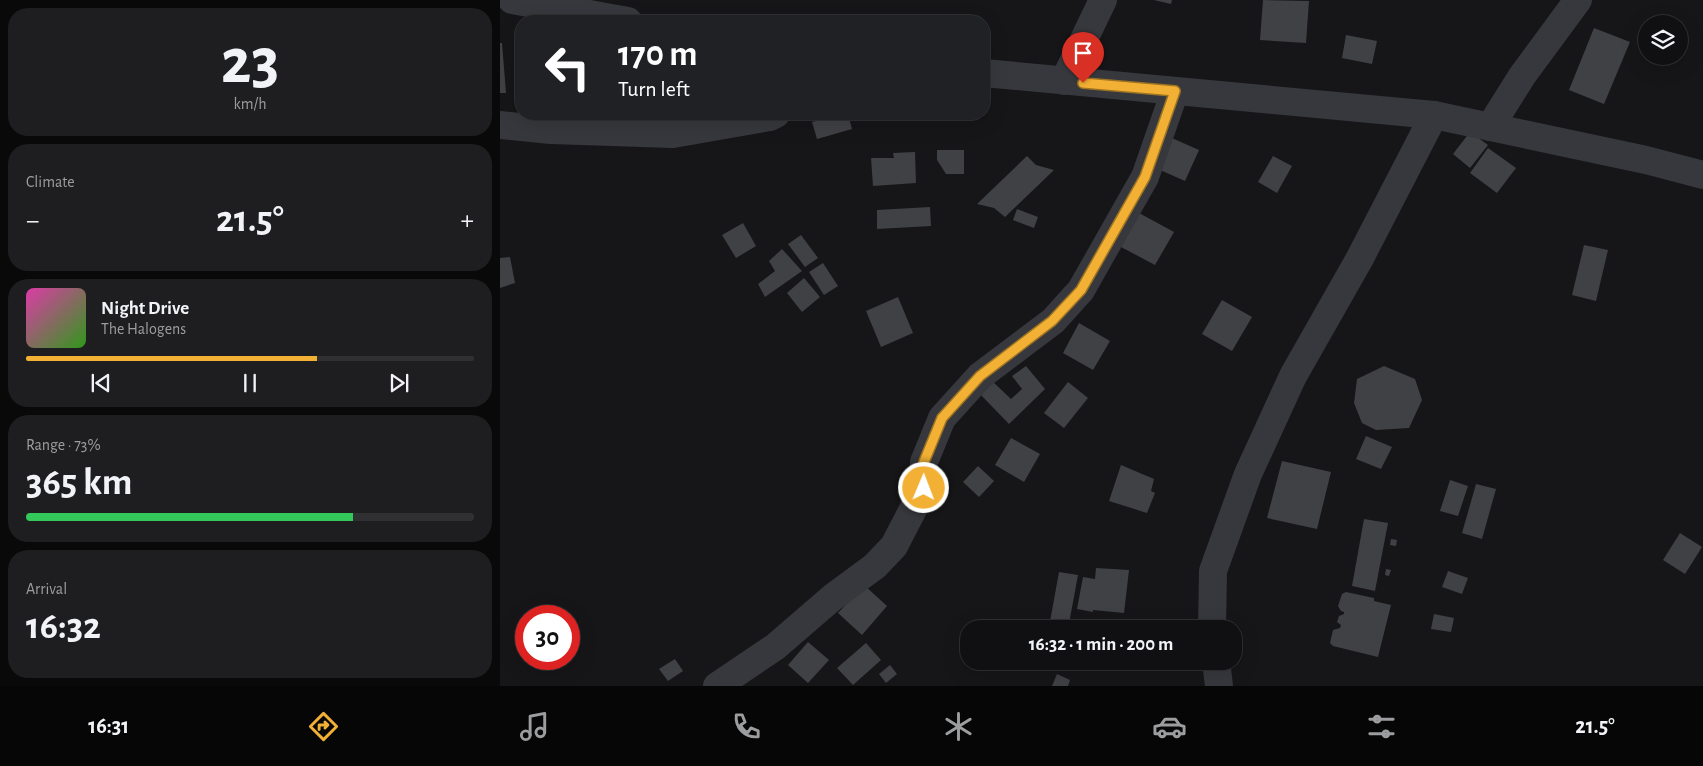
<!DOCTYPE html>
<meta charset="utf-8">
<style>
:root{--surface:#101012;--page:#1e1e20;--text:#f1f3f6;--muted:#9c9d9f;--line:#303032;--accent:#f2b134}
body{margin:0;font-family:"Alegreya Sans",sans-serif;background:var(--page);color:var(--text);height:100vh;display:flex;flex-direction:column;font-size:19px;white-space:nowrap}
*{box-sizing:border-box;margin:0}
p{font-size:16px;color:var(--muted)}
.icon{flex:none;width:28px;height:28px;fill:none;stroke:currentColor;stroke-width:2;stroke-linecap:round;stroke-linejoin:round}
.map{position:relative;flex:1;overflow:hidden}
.sheet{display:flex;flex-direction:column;gap:8px;padding:8px;background:#09090a;width:500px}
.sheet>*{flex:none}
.banner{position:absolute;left:15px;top:15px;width:475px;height:105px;border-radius:20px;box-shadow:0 5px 20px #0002,0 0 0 1px var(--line);background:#202124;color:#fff;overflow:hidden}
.controls{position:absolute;left:1138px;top:15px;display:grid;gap:10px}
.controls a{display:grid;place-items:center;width:50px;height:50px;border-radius:50%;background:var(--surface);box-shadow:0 5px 20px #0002,0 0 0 1px var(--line);font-size:25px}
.speed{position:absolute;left:15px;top:605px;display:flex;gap:10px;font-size:25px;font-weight:700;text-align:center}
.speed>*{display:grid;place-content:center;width:65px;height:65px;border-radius:50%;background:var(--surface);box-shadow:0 5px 20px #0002,0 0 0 1px var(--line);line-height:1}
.speed .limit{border:8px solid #d22;background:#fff;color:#111}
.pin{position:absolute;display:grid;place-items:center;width:42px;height:42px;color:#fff;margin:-51px -21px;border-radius:50% 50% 50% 0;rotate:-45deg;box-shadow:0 0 5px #0007}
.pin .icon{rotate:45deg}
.me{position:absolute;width:55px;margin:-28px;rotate:1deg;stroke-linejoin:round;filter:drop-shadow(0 0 4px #0008)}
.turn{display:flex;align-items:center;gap:18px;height:105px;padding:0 20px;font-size:22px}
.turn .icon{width:65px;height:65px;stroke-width:2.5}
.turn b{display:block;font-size:35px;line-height:42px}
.big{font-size:38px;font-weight:600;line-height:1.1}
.sheet .card{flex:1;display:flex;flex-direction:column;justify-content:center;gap:8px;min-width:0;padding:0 18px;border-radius:20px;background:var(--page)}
.sheet .dial{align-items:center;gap:0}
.dial b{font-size:65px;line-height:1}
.song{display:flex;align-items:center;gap:15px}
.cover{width:60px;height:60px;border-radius:8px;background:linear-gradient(135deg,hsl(320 70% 55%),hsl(110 70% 35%))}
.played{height:5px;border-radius:2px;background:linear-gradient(90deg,var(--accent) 65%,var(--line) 65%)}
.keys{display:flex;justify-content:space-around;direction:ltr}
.heat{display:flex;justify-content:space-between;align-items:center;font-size:28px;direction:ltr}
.charge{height:8px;border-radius:4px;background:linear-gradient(90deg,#34c759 73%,var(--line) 0)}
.trip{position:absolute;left:460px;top:620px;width:282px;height:50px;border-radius:20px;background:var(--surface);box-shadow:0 5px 20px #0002,0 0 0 1px var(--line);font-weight:600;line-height:50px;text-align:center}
.tabs{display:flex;height:80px;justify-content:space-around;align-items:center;background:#060607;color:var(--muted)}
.tabs .icon{width:35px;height:35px}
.tabs .selected{color:var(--accent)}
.tabs b{font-size:22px;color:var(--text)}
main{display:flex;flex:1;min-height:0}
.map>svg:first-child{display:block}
.building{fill:#404145}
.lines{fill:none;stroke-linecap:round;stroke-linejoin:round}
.minor{stroke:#37383d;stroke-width:28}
.route-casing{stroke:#9d7322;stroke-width:12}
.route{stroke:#f2b134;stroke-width:9}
</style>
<main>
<section class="sheet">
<div class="card dial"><b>23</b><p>km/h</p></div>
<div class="card"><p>Climate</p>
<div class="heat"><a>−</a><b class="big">21.5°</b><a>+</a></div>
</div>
<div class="card">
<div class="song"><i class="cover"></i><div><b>Night Drive</b><p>The Halogens</p></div></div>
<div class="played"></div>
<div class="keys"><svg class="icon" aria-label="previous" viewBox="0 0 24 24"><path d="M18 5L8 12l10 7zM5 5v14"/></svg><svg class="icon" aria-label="pause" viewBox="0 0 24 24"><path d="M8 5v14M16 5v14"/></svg><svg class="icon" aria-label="next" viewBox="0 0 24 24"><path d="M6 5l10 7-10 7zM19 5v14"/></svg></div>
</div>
<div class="card"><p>Range · 73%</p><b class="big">365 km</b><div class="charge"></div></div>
<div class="card"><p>Arrival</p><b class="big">16:32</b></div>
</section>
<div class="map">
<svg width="1203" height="686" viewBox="0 0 1203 686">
<rect width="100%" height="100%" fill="#161618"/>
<g class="building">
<path d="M 654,0 L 672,0 L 671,4 Z"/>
<path d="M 763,0 L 809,1 L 806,43 L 760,40 Z"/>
<path d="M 1094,28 L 1130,42 L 1104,104 L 1069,90 Z"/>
<path d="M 846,35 L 877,41 L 872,64 L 842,58 Z"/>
<path d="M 0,43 L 2,43 L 6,93 L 0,93 Z"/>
<path d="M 343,114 L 348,114 L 352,129 L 317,139 L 312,122 Z"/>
<path d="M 970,132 L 988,145 L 970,168 L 953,154 Z"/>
<path d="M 665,135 L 699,150 L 685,181 L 651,166 Z"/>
<path d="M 988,148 L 1016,168 L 997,193 L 970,173 Z"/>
<path d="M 437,150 L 464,150 L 464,174 L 446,174 L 437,160 Z"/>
<path d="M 415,152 L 416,183 L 373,186 L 371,158 L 394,158 L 393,153 Z"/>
<path d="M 527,156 L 536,165 L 554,170 L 505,217 L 494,208 L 477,204 Z"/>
<path d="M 773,156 L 792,166 L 777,193 L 758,182 Z"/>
<path d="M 430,207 L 431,226 L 377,229 L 377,210 Z"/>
<path d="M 517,209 L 538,217 L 534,228 L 513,220 Z"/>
<path d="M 639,213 L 674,232 L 655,265 L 621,247 Z"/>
<path d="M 243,223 L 256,246 L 236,258 L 222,235 Z"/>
<path d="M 301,235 L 318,258 L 305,267 L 288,244 Z"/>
<path d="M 1084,245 L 1108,250 L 1096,301 L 1072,295 Z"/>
<path d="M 282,249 L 302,271 L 265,297 L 258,284 L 275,271 L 269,261 Z"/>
<path d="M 10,257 L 15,283 L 0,288 L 0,258 Z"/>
<path d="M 323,263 L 338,286 L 324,295 L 309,272 Z"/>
<path d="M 304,278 L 320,297 L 302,312 L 287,293 Z"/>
<path d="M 398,297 L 413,333 L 381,347 L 366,311 Z"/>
<path d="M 722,300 L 752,317 L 732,351 L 702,334 Z"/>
<path d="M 579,323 L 610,341 L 593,370 L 563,353 Z"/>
<path d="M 526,366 L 545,389 L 509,424 L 478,392 L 491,380 L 511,399 L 522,389 L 512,376 Z"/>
<path d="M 884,366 L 915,379 L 922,400 L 909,428 L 876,430 L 862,423 L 854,403 L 857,379 Z"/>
<path d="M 568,382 L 588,398 L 564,428 L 544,413 Z"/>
<path d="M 866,436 L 892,447 L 881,469 L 856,459 Z"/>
<path d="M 511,438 L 540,454 L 524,482 L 495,465 Z"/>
<path d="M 782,461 L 831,472 L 817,529 L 767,518 Z"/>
<path d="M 621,465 L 654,479 L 651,491 L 655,493 L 647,513 L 609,501 Z"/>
<path d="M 478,466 L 494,481 L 479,497 L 463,482 Z"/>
<path d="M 950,480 L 968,486 L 958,516 L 940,511 Z"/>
<path d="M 976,484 L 996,489 L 982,539 L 962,533 Z"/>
<path d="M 864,519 L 888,523 L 875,591 L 852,586 Z"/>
<path d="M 1180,533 L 1202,547 L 1185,574 L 1163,560 Z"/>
<path d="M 891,539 L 897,540 L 896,546 L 890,545 Z"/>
<path d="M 596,568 L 629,570 L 624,613 L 593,610 L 593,612 L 577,609 L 583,577 L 595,579 Z"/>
<path d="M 886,569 L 891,570 L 889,576 L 885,575 Z"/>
<path d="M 948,571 L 968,578 L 962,594 L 942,587 Z"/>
<path d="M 559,572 L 578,575 L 568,629 L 549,627 Z"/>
<path d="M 364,585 L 387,606 L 362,635 L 338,613 Z"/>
<path d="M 846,592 L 874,598 L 874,601 L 891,605 L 878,657 L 833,646 L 830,643 L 833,630 L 840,628 L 841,625 L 837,622 L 839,616 L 844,614 L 844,612 L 841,611 L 838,606 L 842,594 Z"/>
<path d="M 934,614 L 954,618 L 951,632 L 931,629 Z"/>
<path d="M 308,642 L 329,660 L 308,683 L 288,665 Z"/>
<path d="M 366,643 L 381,660 L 353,685 L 337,668 Z"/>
<path d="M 175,659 L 183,671 L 168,681 L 159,669 Z"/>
<path d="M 390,665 L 397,674 L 386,683 L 379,674 Z"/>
<path d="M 557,674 L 570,680 L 568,686 L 552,686 Z"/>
</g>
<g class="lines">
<g class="minor">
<path d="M 12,0 L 128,21"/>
<path d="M 484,73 L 934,115 L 1146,160 L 1203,175"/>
<path d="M 564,81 L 603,0"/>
<path d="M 0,125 L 51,130 L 173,134 L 270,117 L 276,114"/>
<path d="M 990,127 L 1022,76 L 1078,0"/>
<path d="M 712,629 L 713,571 L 748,474 L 793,376 L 860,258 L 934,115"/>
<path d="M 716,661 L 719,686"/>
<path d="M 217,686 L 275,647 L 333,597 L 375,566 L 394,546 L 424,488 L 424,462 L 442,418 L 480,376 L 553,321 L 581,290 L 645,177 L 675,91"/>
</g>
</g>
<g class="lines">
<defs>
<path id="route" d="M 424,488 L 424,462 L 442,418 L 480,376 L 552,321 L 581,290 L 645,177 L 675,91 L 583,83"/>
</defs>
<use href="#route" class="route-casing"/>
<use href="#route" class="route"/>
</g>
</svg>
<div class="controls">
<a><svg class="icon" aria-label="layers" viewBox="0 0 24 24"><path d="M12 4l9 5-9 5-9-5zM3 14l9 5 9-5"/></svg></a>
</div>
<div class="speed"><div class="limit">30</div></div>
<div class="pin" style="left:583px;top:83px;background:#d93025"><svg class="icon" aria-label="arrive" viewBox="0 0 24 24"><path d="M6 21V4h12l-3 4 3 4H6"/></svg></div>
<svg class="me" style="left:424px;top:488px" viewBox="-20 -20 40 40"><circle r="17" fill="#f2b134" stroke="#fff" stroke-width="3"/><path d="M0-11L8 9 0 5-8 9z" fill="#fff"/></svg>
<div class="trip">16:32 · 1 min · 200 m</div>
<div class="banner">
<div class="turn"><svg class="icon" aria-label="left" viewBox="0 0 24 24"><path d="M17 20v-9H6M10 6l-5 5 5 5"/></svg><div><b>170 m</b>Turn left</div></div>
</div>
</div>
</main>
<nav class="tabs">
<b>16:31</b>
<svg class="icon selected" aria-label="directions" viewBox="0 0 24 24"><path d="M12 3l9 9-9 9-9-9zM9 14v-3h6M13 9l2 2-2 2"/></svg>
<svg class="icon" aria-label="music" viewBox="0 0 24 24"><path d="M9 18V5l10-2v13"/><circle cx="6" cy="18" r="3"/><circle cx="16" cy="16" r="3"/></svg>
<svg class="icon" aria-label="phone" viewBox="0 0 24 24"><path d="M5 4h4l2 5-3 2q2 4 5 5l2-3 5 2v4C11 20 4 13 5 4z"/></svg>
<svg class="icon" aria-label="climate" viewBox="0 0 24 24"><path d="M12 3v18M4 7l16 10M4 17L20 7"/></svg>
<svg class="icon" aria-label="car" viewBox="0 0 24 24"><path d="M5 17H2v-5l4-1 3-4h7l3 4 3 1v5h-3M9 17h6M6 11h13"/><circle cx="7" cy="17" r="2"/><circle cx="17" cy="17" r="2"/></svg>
<svg class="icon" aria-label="filters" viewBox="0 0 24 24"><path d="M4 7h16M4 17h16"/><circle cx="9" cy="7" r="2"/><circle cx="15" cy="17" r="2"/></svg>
<b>21.5°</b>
</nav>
